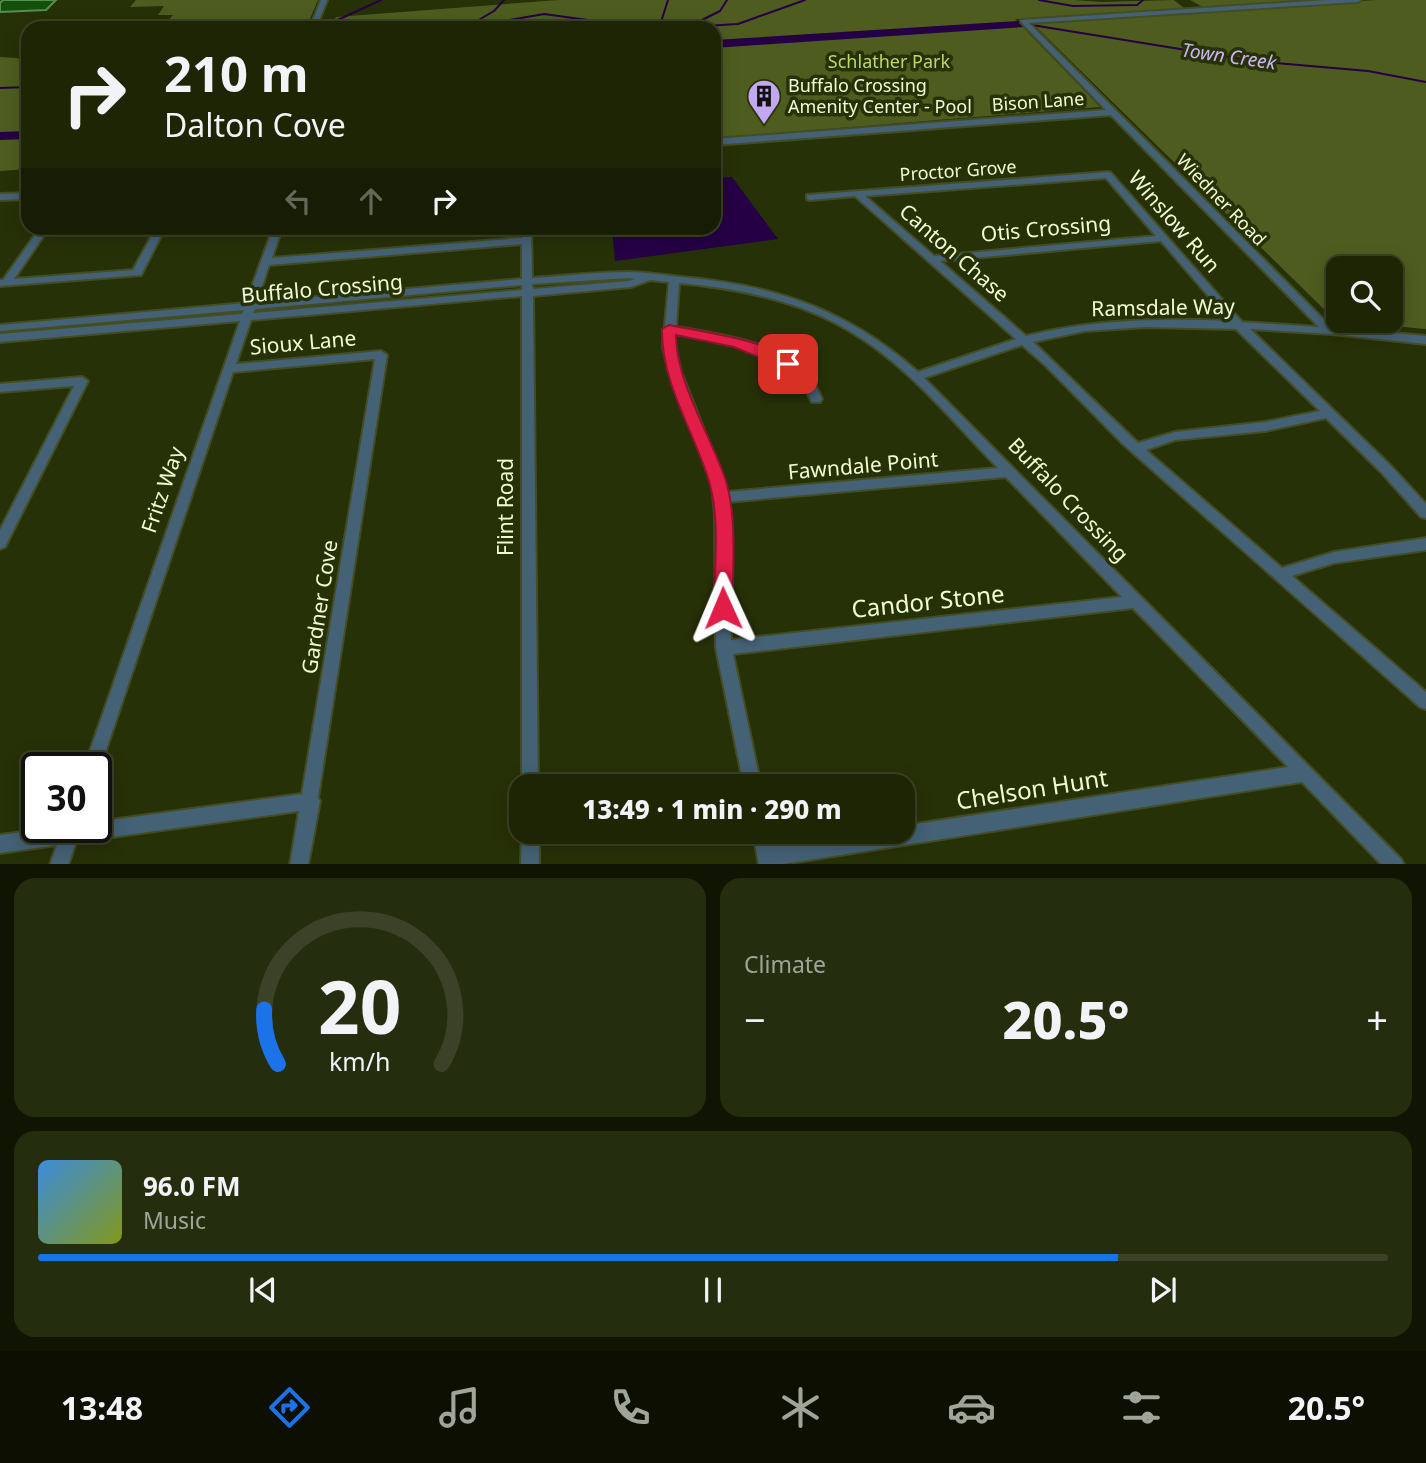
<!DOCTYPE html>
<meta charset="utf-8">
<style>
:root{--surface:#1d2505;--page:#252d0f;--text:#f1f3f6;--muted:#a0a59a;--line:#3b4227;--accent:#1a73e8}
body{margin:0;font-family:"Noto Sans",sans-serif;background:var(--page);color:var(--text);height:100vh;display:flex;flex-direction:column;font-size:26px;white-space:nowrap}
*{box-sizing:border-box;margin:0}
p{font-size:23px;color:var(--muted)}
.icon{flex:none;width:38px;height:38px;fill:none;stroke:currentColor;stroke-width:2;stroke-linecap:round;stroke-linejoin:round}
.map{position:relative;height:864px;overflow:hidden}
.side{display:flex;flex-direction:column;gap:14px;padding:14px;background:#101403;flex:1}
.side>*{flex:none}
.top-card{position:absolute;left:21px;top:21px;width:700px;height:214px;border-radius:21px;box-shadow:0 4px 18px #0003,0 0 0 2px var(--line);background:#1d2505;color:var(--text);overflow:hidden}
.controls{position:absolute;left:1326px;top:256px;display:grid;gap:14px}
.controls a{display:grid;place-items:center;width:77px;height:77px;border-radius:14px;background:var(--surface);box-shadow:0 4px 18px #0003,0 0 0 2px var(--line);font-size:35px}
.speed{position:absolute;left:21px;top:752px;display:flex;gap:14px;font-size:35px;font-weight:700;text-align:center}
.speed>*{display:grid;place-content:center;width:91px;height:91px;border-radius:50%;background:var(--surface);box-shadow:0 4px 18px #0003,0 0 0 2px var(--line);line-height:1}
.speed .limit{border:4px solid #111;border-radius:10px;background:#fff;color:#111}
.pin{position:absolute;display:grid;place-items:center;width:60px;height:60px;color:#fff;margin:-30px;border-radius:14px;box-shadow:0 4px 10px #0006}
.me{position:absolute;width:77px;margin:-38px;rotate:359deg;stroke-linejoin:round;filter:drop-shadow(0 0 5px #0008)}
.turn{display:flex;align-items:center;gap:24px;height:147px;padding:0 28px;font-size:32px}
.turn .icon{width:91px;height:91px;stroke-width:2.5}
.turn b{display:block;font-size:49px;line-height:60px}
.lanes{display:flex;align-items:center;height:66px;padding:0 28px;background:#0003;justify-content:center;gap:35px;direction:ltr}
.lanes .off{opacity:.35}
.big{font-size:52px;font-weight:800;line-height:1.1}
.side .widget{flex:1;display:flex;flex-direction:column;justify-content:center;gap:10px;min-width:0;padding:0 24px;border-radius:21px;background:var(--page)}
.side .dial{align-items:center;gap:0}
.dial svg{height:182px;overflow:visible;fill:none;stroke:var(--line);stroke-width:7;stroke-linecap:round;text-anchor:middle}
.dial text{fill:var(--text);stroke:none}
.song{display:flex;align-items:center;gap:21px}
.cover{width:84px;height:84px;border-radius:10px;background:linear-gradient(135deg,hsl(210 70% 55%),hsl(70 70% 35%))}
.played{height:7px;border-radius:4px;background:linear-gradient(90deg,var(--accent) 80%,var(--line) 80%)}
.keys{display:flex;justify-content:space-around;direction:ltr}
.heat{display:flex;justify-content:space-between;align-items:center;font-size:38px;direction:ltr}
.side .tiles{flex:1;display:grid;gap:14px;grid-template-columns:1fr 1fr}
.widget:last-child{grid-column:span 2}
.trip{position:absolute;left:509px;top:774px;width:406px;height:70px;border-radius:21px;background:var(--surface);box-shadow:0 4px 18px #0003,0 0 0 2px var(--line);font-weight:800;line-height:70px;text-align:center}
.tab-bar{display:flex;height:112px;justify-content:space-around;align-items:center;background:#0c0f02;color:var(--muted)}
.tab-bar .icon{width:49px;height:49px}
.tab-bar .active{color:var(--accent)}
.tab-bar b{font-size:32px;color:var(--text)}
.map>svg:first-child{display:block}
.green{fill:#4e5d1f;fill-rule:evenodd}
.water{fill:#250045}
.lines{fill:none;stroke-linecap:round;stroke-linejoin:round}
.stream{stroke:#250045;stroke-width:2}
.river{fill:#250045;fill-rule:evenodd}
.building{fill:#12500b;stroke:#578d51;stroke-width:2}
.minor-casing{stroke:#434d24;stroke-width:4}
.minor{fill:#456176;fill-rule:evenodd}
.route{fill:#e11d48;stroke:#92132f;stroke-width:2}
.labels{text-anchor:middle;stroke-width:7;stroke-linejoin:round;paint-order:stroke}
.far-park-label{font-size:18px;fill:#bbd966;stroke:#273107}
.far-poi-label{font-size:18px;fill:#effbd4;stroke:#273107;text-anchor:start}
.far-street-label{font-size:18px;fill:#effbd4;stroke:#273107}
.far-water-label{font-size:19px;font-style:italic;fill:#ccb5f2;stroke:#273107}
.street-label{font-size:21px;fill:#effbd4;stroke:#273107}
.near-street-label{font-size:24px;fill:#effbd4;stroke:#273107}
</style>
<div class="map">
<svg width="1426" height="865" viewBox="0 0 1426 865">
<rect width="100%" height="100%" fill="#273107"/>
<g class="green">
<path d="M 136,0 L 318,0 L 306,28 L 162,28 L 173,15 L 158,15 L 164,6 L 130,7 Z"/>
<path d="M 558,0 L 1074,0 L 1101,2 L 1174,0 L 1185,9 L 1015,19 L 1100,107 L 714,138 L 714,28 L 330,28 L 336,17 Z"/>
<path d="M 1190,0 L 1335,0 L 1336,1 L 1205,8 Z"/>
<path d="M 1376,0 L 1426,0 L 1426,329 L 1336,321 L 1031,22 ZM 1339,268 L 1391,268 L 1391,320 L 1339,320 Z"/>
<path d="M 0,57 L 17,58 L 28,64 L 28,169 L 0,171 Z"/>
</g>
<path class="water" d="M 732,177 L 778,239 L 615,261 L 612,228 L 714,228 L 714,178 Z"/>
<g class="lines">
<g class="stream">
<path d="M 1039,0 L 1073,6 L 1137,5 L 1143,0"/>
<path d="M 331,23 L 381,0"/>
<path d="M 470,25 L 494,11 L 504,0"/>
<path d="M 1032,25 L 1254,61 L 1368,71 L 1426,82"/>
<path d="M 690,26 L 720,11 L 727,0"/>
<path d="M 464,28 L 544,14 L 646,28"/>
<path d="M 655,28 L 661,22 L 668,0"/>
<path d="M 670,28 L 738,24 L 805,0"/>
<path d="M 0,88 L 28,87"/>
</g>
<g class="river">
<path d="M 1020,21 L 1026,25 L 1024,27 L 714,48 L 714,40 Z"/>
<path d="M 28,131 L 28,139 L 0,140 L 0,132 Z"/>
</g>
</g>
<path class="building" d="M 3,0 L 56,0 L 46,10 L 0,12 L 0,3 Z"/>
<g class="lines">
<defs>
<g id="minor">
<path d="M 321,0 L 327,0 L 316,28 L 310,28 Z"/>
<path d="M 1327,0 L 1361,0 L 1358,2 L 1029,23 L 1325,321 L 1337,328 L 1426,336 L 1426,344 L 1332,334 L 1250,329 L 1391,466 L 1426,504 L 1426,518 L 1421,517 L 1381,472 L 1326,418 L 1265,431 L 1175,440 L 1146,450 L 1282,568 L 1334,552 L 1426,538 L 1426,550 L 1334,563 L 1292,576 L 1426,692 L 1426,709 L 1420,707 L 1123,444 L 1046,366 L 1022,345 L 924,378 L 1401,859 L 1404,865 L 1382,865 L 1302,782 L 777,865 L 759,865 L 753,831 L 771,831 L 774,846 L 870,831 L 903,831 L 903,826 L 1288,767 L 1133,608 L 733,654 L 761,786 L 744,786 L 716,648 L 715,515 L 712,481 L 669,372 L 663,347 L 669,282 L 650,280 L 631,287 L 533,296 L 538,786 L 522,786 L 522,296 L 251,320 L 236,364 L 381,351 L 387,355 L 318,798 L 320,801 L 308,865 L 290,865 L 299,811 L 76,842 L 68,865 L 50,865 L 57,845 L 0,853 L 0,835 L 54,828 L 96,828 L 96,822 L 302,794 L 375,359 L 233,372 L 100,768 L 96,774 L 96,768 L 84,768 L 240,321 L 0,342 L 0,334 L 242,314 L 244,310 L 0,331 L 0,325 L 246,303 L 273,228 L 282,228 L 272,258 L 522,238 L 523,228 L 531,228 L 532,278 C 564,276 596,272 628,272 C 645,272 663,275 681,277 C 774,285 847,309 918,372 L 1016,339 L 855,196 L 810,200 L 807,199 L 807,195 L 1108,172 L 1111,173 L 1242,322 L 1319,327 L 1111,115 L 714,145 L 714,139 L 1106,110 L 1021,22 L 1021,20 ZM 1106,178 L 1156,236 L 934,256 L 865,196 ZM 1161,241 L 1230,321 C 1161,318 1093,319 1026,336 L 940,261 ZM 522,244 L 522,279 L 257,302 L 269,265 ZM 629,278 L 635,279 L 629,281 L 533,289 L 532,284 ZM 679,283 C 737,288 797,300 848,330 C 907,364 951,420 998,468 L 726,492 L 724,481 L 681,372 L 675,347 L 675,334 C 708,339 778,350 799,377 C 805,384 807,394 812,402 L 820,402 L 822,399 C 817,389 813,378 806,370 C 779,343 713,333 676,327 ZM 522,285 L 522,290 L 253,313 L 255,309 ZM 1146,327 L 1236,329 L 1320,411 L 1265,422 L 1175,432 L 1138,443 L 1033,342 L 1085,331 ZM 1006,477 L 1122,597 L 731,640 L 727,502 Z"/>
<path d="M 28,193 L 28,199 L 0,200 L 0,194 Z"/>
<path d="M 40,228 L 49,228 L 14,279 L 133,270 L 156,228 L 165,228 L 141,275 L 0,286 L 0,280 L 3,280 Z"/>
<path d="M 82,377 L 88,381 L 5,547 L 0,549 L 0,530 L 74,386 L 0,392 L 0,384 Z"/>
<path d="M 522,830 L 539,831 L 539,865 L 521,865 Z"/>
</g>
</defs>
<use href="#minor" class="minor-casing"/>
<use href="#minor" class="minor"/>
</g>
<path class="route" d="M 669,325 C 699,331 776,341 795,364 L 788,369 L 734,347 L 676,335 C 676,382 710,434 725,478 C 738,518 732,567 733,608 L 730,614 L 723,616 L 717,614 L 714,608 C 714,567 721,518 708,478 C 693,430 661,382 662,329 Z"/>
<defs>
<symbol id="building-pin" viewBox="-11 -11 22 30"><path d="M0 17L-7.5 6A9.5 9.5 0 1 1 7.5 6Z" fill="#c4a7f1" stroke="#273107"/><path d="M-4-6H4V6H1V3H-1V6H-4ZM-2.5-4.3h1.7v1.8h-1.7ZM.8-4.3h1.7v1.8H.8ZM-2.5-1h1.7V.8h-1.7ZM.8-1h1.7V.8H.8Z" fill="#111"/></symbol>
</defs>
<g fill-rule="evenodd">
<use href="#building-pin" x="745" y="77" width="38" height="52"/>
</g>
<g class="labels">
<g class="far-park-label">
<text x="889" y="68">Schlather Park</text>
</g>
<g class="far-poi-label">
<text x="788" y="92">Buffalo Crossing<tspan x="788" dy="21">Amenity Center - Pool</tspan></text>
</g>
<g class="far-street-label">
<text transform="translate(1038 102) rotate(-4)" y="6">Bison Lane</text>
<text transform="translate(958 171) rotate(-4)" y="6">Proctor Grove</text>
<text transform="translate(1221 200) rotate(46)" y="6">Wiedner Road</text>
</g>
<g class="far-water-label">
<text transform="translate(1229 56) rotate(8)" y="7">Town Creek</text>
</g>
<g class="street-label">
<text transform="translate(1174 222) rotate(49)" y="7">Winslow Run</text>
<text transform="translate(1046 229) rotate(-5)" y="7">Otis Crossing</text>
<text transform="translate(954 253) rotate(41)" y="7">Canton Chase</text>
<text transform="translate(322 289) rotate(-5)" y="7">Buffalo Crossing</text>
<text transform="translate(1163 308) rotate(-1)" y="7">Ramsdale Way</text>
<text transform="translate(303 343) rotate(-5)" y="7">Sioux Lane</text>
<text transform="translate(863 466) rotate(-5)" y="7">Fawndale Point</text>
<text transform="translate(163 490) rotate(-71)" y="7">Fritz Way</text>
<text transform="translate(1068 500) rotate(46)" y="7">Buffalo Crossing</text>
<text transform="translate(506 507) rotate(-90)" y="7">Flint Road</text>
<text transform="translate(320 607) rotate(-81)" y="7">Gardner Cove</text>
</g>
<g class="near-street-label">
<text transform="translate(928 602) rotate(-6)" y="8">Candor Stone</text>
<text transform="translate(1032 790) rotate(-9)" y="8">Chelson Hunt</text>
</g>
</g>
</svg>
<div class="controls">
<a><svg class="icon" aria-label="search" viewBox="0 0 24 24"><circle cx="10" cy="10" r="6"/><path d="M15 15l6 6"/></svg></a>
</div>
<div class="speed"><div class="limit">30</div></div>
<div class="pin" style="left:788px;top:364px;background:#d93025"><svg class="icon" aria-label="arrive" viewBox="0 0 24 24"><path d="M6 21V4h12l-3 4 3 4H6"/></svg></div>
<svg class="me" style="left:723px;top:608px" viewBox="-20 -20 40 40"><path d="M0-17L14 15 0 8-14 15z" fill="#e11d48" stroke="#fff" stroke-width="4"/></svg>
<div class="trip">13:49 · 1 min · 290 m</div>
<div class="top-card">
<div class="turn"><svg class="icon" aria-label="right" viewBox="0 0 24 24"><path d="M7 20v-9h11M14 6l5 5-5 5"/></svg><div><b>210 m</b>Dalton Cove</div></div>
<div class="lanes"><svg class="icon off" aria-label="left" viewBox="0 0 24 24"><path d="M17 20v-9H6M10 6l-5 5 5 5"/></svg><svg class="icon off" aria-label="ahead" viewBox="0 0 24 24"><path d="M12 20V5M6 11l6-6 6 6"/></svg><svg class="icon" aria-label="right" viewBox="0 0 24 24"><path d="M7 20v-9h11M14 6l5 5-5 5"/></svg></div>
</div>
</div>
<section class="side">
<div class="tiles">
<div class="widget dial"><svg viewBox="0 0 100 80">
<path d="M14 69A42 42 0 1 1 86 69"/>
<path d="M14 69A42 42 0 0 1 8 45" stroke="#1a73e8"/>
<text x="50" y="56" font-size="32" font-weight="700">20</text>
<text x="50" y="72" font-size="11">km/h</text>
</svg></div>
<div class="widget"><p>Climate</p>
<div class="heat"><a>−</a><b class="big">20.5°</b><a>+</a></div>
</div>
<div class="widget">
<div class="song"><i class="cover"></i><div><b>96.0 FM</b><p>Music</p></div></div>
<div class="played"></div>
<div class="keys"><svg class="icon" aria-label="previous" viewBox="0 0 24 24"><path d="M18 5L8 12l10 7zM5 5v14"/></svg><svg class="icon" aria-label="pause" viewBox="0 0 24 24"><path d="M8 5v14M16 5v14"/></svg><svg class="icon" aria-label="next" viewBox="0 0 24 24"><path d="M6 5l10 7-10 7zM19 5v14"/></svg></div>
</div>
</div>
</section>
<nav class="tab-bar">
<b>13:48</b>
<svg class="icon active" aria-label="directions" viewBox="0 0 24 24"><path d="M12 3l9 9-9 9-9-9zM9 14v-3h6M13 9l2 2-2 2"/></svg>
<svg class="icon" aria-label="music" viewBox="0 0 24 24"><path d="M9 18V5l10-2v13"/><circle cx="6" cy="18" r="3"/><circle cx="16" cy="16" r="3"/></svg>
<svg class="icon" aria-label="phone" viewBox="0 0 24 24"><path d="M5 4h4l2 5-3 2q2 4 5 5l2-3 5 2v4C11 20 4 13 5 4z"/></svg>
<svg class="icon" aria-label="climate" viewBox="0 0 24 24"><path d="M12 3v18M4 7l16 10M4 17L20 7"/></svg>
<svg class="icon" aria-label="car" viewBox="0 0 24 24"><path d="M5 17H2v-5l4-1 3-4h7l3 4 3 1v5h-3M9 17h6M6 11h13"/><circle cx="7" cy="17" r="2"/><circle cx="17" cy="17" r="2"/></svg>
<svg class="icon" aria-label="filters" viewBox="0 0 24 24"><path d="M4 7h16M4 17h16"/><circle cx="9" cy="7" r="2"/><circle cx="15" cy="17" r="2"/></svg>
<b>20.5°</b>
</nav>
